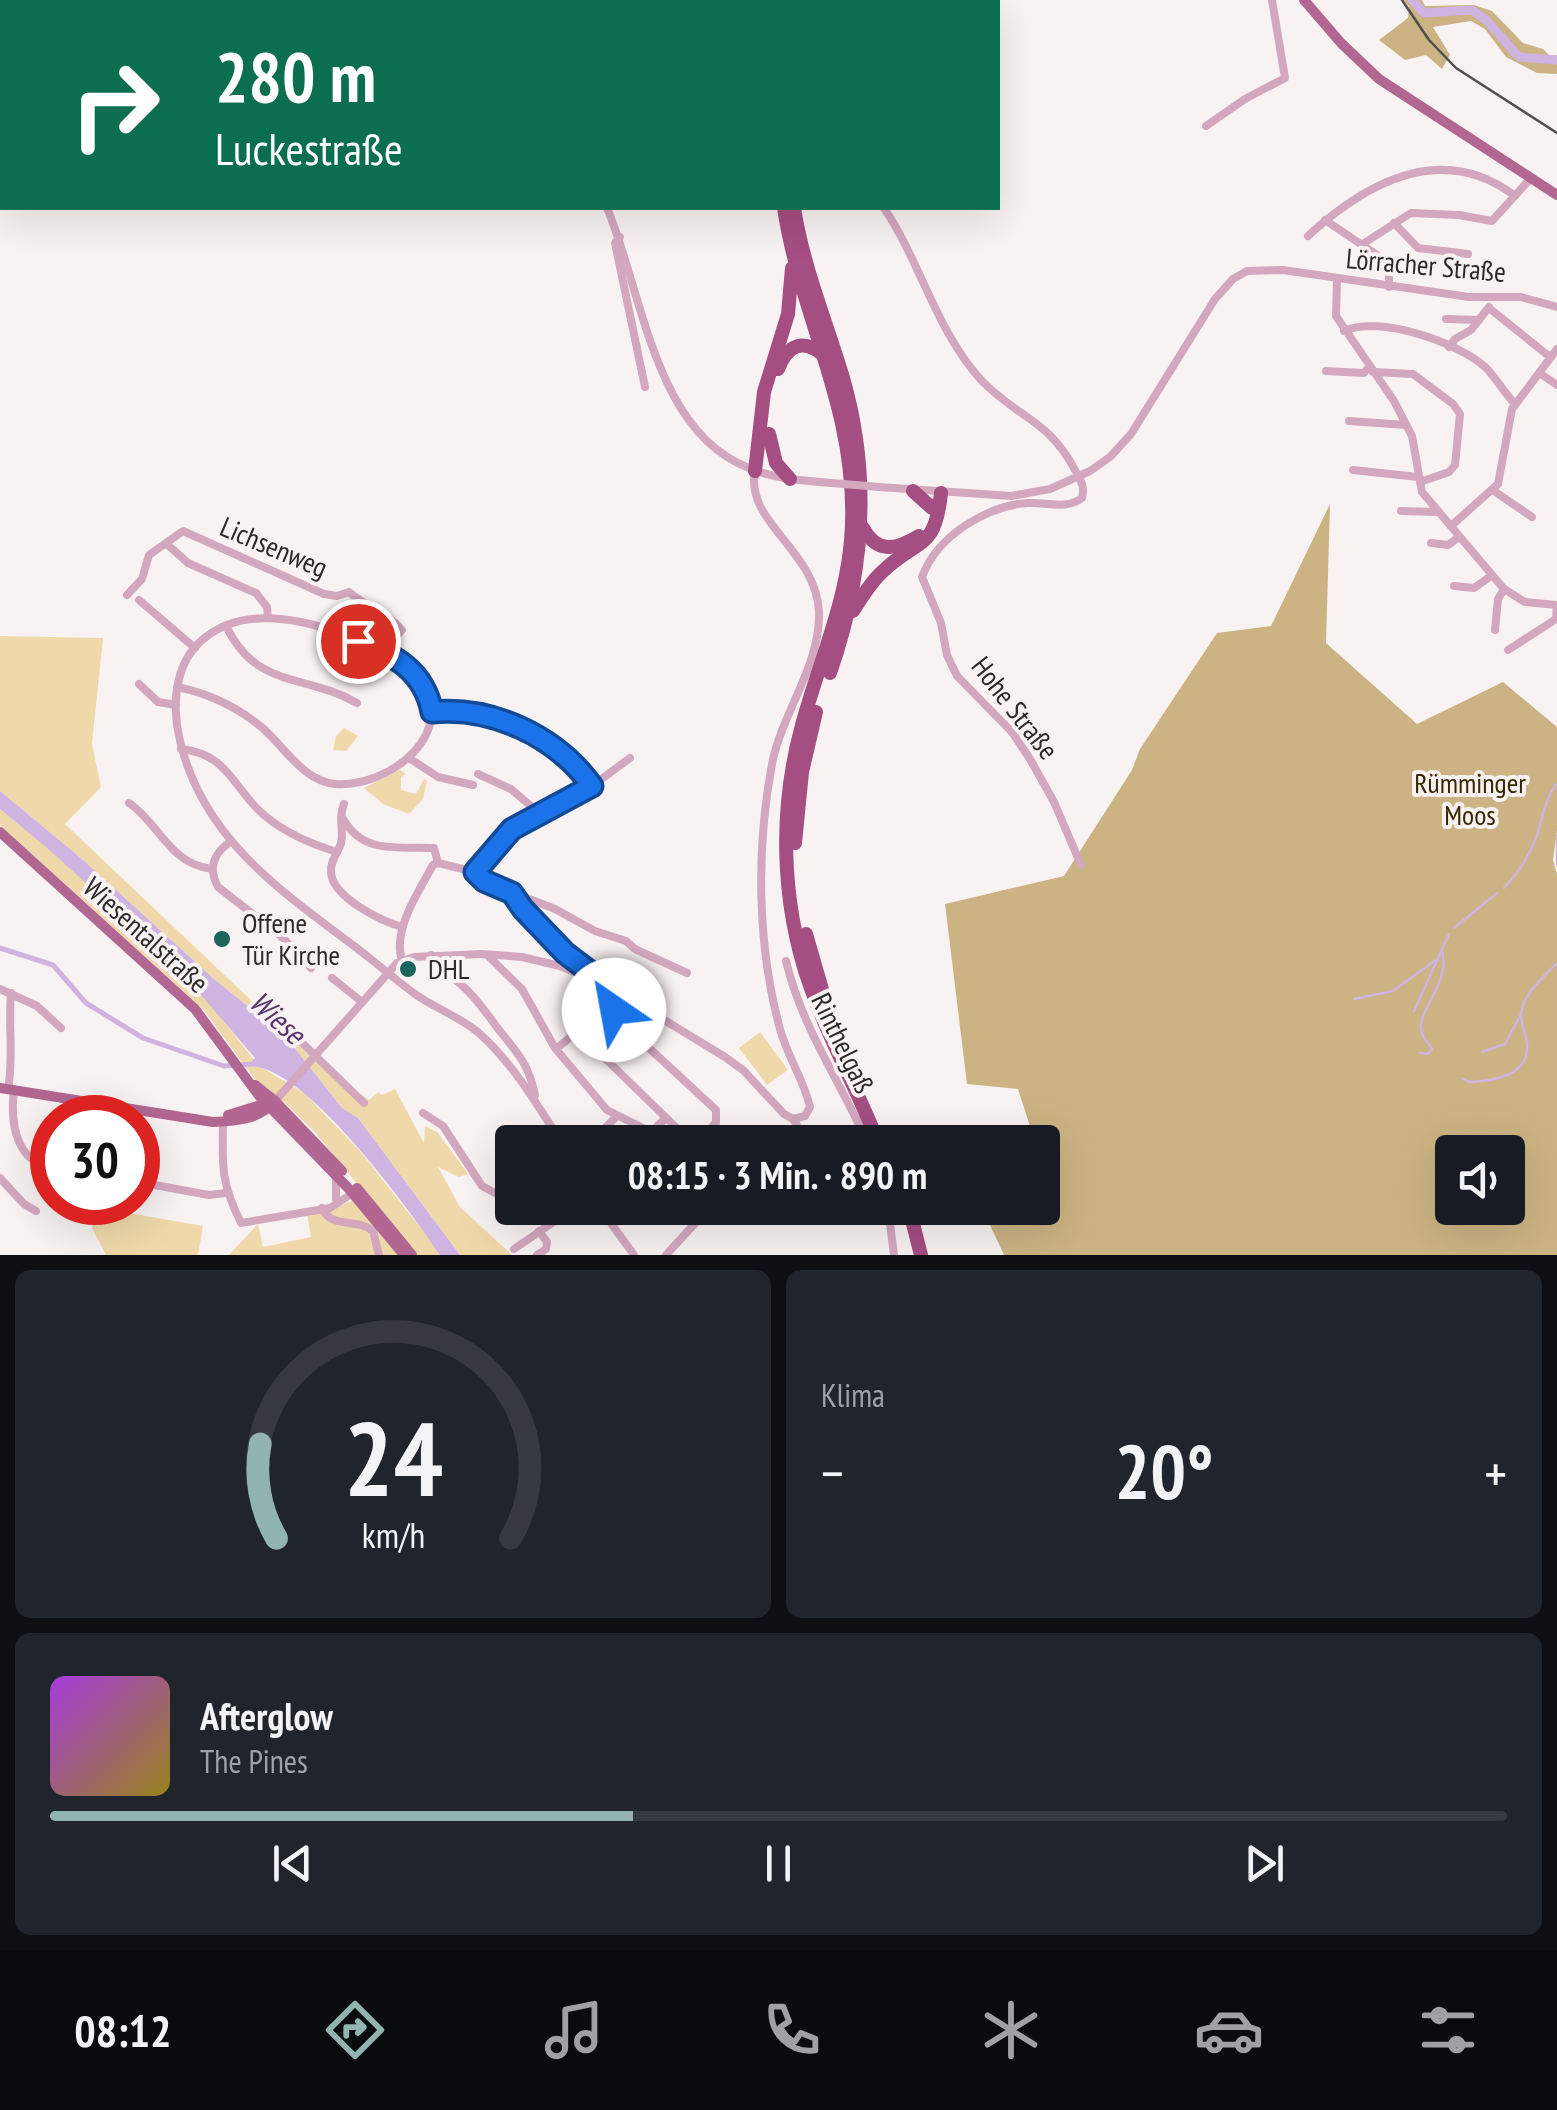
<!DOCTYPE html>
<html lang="de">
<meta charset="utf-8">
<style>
:root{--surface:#171b24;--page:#20242c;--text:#f1f3f6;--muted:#9ea1a6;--line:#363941;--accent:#91b3b1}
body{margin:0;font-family:"PT Sans Narrow",sans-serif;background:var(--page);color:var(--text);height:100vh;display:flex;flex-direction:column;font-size:38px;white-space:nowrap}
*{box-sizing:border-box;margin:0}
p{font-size:32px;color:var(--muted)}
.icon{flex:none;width:55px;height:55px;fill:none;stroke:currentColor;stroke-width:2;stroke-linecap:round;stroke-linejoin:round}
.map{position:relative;height:1255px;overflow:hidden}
.drawer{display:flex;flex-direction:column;gap:15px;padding:15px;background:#0d0f14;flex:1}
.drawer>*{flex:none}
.hud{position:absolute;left:0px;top:0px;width:1000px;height:210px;box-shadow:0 10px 40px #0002;background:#0b6e4f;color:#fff;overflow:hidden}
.fabs{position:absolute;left:1435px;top:1135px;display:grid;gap:20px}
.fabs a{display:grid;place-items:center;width:90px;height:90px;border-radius:10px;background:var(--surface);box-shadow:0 10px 40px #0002;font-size:50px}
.speed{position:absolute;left:30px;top:1095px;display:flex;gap:20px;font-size:50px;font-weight:700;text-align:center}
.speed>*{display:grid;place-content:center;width:130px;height:130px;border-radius:50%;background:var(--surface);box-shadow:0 10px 40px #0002;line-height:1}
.speed .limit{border:15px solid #d22;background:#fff;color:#111}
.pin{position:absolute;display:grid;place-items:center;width:85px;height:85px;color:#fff;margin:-42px;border:5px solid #fff;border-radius:50%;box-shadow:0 2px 10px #0007}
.me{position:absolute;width:110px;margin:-55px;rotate:327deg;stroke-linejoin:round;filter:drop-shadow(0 0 8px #0008)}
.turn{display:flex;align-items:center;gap:35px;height:210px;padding:0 50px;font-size:45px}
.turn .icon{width:130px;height:130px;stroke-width:2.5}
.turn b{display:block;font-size:70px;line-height:85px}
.big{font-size:75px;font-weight:700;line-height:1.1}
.drawer .widget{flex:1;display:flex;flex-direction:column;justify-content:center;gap:15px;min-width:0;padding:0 35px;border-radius:15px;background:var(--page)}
.drawer .dial{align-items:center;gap:0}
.dial svg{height:260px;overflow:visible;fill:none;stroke:var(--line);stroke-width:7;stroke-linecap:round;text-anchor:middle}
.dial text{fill:var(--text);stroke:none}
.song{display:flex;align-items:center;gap:30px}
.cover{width:120px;height:120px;border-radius:15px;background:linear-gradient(135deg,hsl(280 70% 55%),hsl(50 70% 35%))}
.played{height:10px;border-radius:5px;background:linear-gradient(90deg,var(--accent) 40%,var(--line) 40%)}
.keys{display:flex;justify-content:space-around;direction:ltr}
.heat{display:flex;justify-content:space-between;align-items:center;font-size:55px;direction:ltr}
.drawer .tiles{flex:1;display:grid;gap:15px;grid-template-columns:1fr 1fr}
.widget:last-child{grid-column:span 2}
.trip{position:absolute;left:495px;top:1125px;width:565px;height:100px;border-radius:10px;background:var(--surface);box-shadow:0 10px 40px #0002;font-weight:700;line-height:100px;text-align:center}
.tabs{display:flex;height:160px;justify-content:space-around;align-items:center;background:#090b0e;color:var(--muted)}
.tabs .icon{width:70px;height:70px}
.tabs .current{color:var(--accent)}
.tabs b{font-size:45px;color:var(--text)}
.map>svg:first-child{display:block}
.green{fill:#efd9aa}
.forest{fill:#cbb383;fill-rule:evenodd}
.water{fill:#cfb3e1}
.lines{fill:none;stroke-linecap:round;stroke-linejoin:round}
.stream{stroke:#cfb3e1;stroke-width:2.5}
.canal{stroke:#cfb3e1;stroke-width:5}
.river{stroke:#cfb3e1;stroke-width:9}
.minor{stroke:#d3a8bf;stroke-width:8}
.major{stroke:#b26792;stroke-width:10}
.highway{stroke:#a44e82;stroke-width:14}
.rail{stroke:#504d4d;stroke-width:2.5}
.minor-bridge{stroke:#d3a8bf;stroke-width:8}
.route-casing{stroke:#114b97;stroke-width:25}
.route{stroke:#1a73e8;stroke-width:18}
.poi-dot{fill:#1b655d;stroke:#f9f2f2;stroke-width:4}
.labels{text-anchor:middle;stroke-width:8;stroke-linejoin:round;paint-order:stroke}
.street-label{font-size:28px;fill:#2b2929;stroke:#f9f2f2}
.park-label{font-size:28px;fill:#382800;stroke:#f9f2f2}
.poi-label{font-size:28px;fill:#2b2929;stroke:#f9f2f2;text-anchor:start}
.water-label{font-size:30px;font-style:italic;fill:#59346d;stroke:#f9f2f2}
</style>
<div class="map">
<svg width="1557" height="1255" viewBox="0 0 1557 1255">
<rect width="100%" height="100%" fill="#f9f2f2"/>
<g class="green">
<path d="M 0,636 L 103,638 L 92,744 L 101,787 L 65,824 L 315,1061 L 369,1100 L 378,1092 L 382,1095 L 395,1089 L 424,1143 L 425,1126 L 438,1133 L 468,1174 L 459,1177 L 438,1167 L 460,1207 L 512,1255 L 460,1255 L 358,1118 L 342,1108 L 285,1036 L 214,979 L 83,860 L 0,791 Z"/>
<path d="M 344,728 L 358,736 L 346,751 L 333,750 L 336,736 Z"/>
<path d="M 400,770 L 406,774 L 401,777 L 401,790 L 416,794 L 424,779 L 427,780 L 423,799 L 409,814 L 383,804 L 364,788 Z"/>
<path d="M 0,809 L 46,846 L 172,961 L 192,981 L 259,1066 L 304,1093 L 359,1150 L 442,1255 L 415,1255 L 314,1131 L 284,1102 L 259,1085 L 203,1009 L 0,825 Z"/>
<path d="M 760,1032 L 788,1070 L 767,1085 L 739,1048 Z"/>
<path d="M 353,1200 L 401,1255 L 229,1255 L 258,1224 L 263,1247 L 311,1237 L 307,1214 L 330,1211 Z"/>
<path d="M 95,1207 L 203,1226 L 198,1255 L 106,1255 L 92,1228 Z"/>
</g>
<g class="forest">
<path d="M 1404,0 L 1422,0 L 1425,6 L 1474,5 L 1492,11 L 1523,43 L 1543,49 L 1550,56 L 1557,55 L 1557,74 L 1537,73 L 1506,57 L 1485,29 L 1471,21 L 1433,27 L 1450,55 L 1442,69 L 1426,55 L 1405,60 L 1379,40 L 1408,18 L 1409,7 Z"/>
<path d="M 1330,504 L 1326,643 L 1417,724 L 1503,682 L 1557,727 L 1557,830 L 1553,860 L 1557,874 L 1557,1255 L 1004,1255 L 982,1208 L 1042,1208 L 1043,1199 L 1052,1197 L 1043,1167 L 1042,1142 L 1035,1142 L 1018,1089 L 967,1084 L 945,904 L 1064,876 L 1132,770 L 1140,749 L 1217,633 L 1271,626 ZM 1452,1152 L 1508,1152 L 1508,1208 L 1452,1208 Z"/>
</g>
<path class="water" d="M 0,791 L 83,860 L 214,979 L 285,1036 L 342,1108 L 358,1118 L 460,1255 L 440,1255 C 409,1209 311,1075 257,1067 L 252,1061 L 255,1058 L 172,961 L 46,847 L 0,809 Z"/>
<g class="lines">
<g class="stream">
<path d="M 1557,836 L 1557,864"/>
<path d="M 1504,888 C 1518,873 1529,857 1536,838 C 1543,817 1544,801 1557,783"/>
<path d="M 1454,928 L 1497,893"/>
<path d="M 1354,999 L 1393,991 L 1437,959"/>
<path d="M 1414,1011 L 1449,934"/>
<path d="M 1482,1052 L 1505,1044 L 1520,1016"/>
<path d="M 1420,1053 L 1428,1054 L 1432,1049 C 1428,1042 1421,1037 1421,1028 C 1419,1009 1451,980 1442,951"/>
<path d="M 1462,1078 L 1469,1082 C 1493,1081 1530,1076 1527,1044 C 1526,1034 1520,1023 1521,1013 C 1525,991 1543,978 1557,963"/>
</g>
<path class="canal" d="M 0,948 L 53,965 L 86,1003 L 143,1038 L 224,1066 L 258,1064"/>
<path class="river" d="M 1412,0 L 1424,13 L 1472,10 L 1486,20 L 1519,57 L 1557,60"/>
<g class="minor">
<path d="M 499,0 L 500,2"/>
<path d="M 864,0 L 865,2"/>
<path d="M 1206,126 L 1245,99 L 1285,78 L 1272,0"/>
<path d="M 607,208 C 643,293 654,432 749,468 C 775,479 804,481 832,483"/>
<path d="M 884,208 C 921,263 936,331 982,381 C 1018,418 1049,420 1075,470 C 1081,481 1085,486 1082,498 C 1067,510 1046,502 1028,503 C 986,506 937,536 922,577 L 941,623 L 947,655 L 957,676 L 1012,732 L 1030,759 L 1054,802 L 1081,865"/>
<path d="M 1325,220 L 1383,259 L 1389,269 L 1389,287"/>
<path d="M 1394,223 L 1418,248 L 1468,254"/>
<path d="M 1308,236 C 1367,182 1442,141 1515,196"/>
<path d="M 620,237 L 615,243 L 645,387"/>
<path d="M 1361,245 L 1411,213 L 1459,215 L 1492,221 L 1531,178"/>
<path d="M 1337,280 L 1336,316 L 1394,401 L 1412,436 L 1422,492 L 1504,589 L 1525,602 L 1557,605"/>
<path d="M 1489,308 L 1550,357"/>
<path d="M 1446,319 L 1479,320"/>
<path d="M 1344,331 C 1378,315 1458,342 1485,367 C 1495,376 1504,393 1515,404"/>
<path d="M 1449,347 L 1455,339 L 1471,330 L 1489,307"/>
<path d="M 1326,371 L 1364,373 L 1369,367"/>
<path d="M 1373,372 L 1413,374 L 1453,404 L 1460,414 L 1455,465 L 1449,472 L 1420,482"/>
<path d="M 1541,374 L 1557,385"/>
<path d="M 1349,421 L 1406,425"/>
<path d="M 1353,470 L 1418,477"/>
<path d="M 755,471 C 745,523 815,549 819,611 C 821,665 782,712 772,764 C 756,850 757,944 780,1029 C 787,1056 804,1080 810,1107 L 805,1116 L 793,1119"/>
<path d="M 879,487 L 1011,496 L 1050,489 L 1090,471 L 1110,457 L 1131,434 L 1215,299 L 1233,279 L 1247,271 L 1283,270 L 1469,297 L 1521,297 L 1557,307"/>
<path d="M 1494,491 L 1532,517"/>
<path d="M 1401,511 L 1438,512"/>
<path d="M 1451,526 L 1498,484 L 1512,409 L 1557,349"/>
<path d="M 1431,543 L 1448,545 L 1459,537"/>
<path d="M 168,545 L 188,563 L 256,593 L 267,607 L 268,618"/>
<path d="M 1454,586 L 1474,588 L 1491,576"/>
<path d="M 127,595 L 142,579 L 149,555 L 183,531 L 324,594 L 337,596 L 349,592 C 366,607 388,613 402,630 L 383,650"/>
<path d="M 139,600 L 195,648"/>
<path d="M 226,626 C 257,690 305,673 357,703"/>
<path d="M 1495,630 L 1498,599 L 1504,589"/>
<path d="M 1508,650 L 1556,619 L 1557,605"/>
<path d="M 139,684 L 158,702 L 176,705"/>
<path d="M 177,687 C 207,693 235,706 259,725 C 283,744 302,781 335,784 C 390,788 463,731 417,675 C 393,645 337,630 301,622 C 267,615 229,616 201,641 C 178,661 173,695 177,725 C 193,828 272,885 350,943 C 372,959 393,978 415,994 C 436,1009 461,1017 480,1034 C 514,1065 537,1104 561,1142"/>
<path d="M 432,711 C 492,706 556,736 592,786"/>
<path d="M 181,749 C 229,754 233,789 265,816 C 287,834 311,844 337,852"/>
<path d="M 409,758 L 438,777 L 473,785"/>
<path d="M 478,774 L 511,789 L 540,814"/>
<path d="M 129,803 C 160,824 169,864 212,869"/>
<path d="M 344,804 C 338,817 344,830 341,843 C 338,853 330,861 331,872 C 332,897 382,922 403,927"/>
<path d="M 343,819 C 364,855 397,846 434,848 L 438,863"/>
<path d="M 230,842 C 213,854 208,868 218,887 L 282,937 L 311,968"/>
<path d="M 475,872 L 484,881 L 555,909 L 595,931 L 626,941 L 635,949 L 687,973"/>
<path d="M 475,872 L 512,829 L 592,786 L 630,758"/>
<path d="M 512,893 L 523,909 L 565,953 L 601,981"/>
<path d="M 431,955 L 433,964 C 465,984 475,997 496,1026 C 516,1052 528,1061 535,1095"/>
<path d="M 487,955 L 522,989 L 555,1048 L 607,1110 L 651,1132 L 665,1119"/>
<path d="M 402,960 C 392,930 419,891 433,865 L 438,863 L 475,872"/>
<path d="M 786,961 C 802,1028 840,1081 867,1142"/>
<path d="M 332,978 L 362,1002"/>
<path d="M 610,987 L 615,1009 L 622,1023 L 716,1110 L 716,1123 L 696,1142"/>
<path d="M 0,989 L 37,1006 L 61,1028"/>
<path d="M 294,1035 L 364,1103"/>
<path d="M 556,1049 L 573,1035 L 580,1034 L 691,1142"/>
<path d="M 8,1090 C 14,1057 8,1026 11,993"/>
<path d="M 14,1090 C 10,1122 15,1161 52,1168"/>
<path d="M 275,1101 L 397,963 L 414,957 L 482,954 L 522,957 L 560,966 L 610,987 L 725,1057 L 743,1070 L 784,1114 L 793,1119 L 808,1142"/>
<path d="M 423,1113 L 443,1126 L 482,1186 L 512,1202"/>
<path d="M 223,1122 C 222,1166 221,1183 241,1223 L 330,1208 L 353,1193"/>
<path d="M 591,1142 L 616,1117"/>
<path d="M 0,1178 L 24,1204 L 36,1211"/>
<path d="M 138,1182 L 209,1195 L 226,1193"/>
<path d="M 336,1199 L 336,1174"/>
<path d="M 322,1208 C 332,1230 356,1217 373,1231 L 379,1255"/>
<path d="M 523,1208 L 548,1225"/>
<path d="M 600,1208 L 634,1255"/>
<path d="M 830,1208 L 829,1214 L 835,1219 L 859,1212 L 888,1208"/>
<path d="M 888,1208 L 894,1255"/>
<path d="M 514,1249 L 574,1208"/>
<path d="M 537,1255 L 546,1249 L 547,1242 L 539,1231"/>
<path d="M 666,1255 L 700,1218 L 687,1208"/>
</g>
<g class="major">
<path d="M 1304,0 L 1341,43 L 1379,79 L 1557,195"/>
<path d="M 0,832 L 195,1009 L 260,1097 L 349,1189 L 404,1255"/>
<path d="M 255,1085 L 275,1101 L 342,1171"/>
<path d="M 0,1088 L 213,1122 C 236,1121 259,1120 275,1101"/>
<path d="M 228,1115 L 264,1104"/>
<path d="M 357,1188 L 412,1255"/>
</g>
<g class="highway">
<path d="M 787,2 L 787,0"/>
<path d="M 784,208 C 801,319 856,406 852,524 C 850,597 819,660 801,729 C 777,819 782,918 817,1004 C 835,1051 860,1096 878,1142"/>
<path d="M 794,208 C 803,266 826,321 843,378 C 872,478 864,575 830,673"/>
<path d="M 778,369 C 788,344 803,338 825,356"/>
<path d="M 769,434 L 776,463 L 790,479"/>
<path d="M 755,471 L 764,392 L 788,314 L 792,268"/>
<path d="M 913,491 L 932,508"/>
<path d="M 863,528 C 877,554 896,550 919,536"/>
<path d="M 853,611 C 862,597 870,583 882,572 C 918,537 935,552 941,493"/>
<path d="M 795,843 L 802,772 L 816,712"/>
<path d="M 806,934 L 825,1000"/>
<path d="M 909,1208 L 921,1255"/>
</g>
<path class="rail" d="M 1402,0 L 1429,40 L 1456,68 L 1557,133"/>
<path class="minor-bridge" d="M 832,483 L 879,487"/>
</g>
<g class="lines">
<defs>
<path id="route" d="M 358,641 C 395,655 424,671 432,712 C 492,706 556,736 592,786 L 512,829 L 475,872 L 484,881 L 512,893 L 523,909 L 565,953 L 610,987 L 614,1010"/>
</defs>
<use href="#route" class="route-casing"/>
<use href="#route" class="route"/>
</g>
<g class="poi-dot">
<circle cx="222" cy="939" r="10"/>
<circle cx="408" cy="969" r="10"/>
</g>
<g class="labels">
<g class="street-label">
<text transform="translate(1426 265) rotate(5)" y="10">Lörracher Straße</text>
<text transform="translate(274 547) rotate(23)" y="10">Lichsenweg</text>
<text transform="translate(1015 708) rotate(52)" y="10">Hohe Straße</text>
<text transform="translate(146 935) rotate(42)" y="10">Wiesentalstraße</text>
<text transform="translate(843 1043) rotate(64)" y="10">Rinthelgaß</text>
</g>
<g class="park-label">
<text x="1470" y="793">Rümminger<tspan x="1470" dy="32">Moos</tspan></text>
</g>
<g class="poi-label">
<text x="242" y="933">Offene<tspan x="242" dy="32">Tür Kirche</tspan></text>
<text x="428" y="979">DHL</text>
</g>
<g class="water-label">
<text transform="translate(277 1018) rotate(42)" y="10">Wiese</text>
</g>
</g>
</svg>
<div class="fabs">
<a><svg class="icon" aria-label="sound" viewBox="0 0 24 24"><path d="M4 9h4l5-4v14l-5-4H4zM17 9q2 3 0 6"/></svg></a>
</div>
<div class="speed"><div class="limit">30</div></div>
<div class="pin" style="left:358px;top:641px;background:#d93025"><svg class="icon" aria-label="arrive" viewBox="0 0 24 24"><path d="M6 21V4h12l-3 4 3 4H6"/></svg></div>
<svg class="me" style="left:614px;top:1010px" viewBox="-20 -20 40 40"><circle r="19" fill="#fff"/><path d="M0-13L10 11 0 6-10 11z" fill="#1a73e8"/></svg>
<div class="trip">08:15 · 3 Min. · 890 m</div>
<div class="hud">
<div class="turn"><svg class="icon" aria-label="right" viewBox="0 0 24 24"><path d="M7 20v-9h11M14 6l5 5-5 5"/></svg><div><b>280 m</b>Luckestraße</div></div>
</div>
</div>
<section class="drawer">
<div class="tiles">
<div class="widget dial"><svg viewBox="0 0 100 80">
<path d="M14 69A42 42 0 1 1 86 69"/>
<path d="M14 69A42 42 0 0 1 9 40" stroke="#91b3b1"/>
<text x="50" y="56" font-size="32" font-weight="700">24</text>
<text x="50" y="72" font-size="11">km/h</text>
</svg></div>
<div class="widget"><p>Klima</p>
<div class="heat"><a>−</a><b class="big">20°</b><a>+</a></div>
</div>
<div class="widget">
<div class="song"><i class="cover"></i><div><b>Afterglow</b><p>The Pines</p></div></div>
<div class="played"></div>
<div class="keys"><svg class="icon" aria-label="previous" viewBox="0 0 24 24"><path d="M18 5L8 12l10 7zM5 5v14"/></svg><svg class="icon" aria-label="pause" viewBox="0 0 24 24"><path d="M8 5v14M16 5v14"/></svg><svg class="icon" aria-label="next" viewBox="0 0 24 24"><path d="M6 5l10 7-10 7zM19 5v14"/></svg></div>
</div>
</div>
</section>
<nav class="tabs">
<b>08:12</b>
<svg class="icon current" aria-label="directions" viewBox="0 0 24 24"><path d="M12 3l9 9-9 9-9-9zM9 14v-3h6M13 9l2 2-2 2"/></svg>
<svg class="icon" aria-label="music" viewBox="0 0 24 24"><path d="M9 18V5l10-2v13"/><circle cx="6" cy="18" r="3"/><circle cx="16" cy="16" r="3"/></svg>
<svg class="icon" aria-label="phone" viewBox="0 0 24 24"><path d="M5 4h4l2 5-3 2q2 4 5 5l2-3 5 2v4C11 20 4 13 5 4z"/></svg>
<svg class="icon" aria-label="climate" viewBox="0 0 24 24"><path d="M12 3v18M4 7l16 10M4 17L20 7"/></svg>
<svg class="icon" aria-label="car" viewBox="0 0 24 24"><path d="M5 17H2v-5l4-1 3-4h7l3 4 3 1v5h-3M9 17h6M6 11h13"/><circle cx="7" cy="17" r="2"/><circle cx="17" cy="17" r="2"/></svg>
<svg class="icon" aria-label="filters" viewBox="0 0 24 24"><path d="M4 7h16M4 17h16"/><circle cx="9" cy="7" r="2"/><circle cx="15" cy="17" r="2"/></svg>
</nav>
